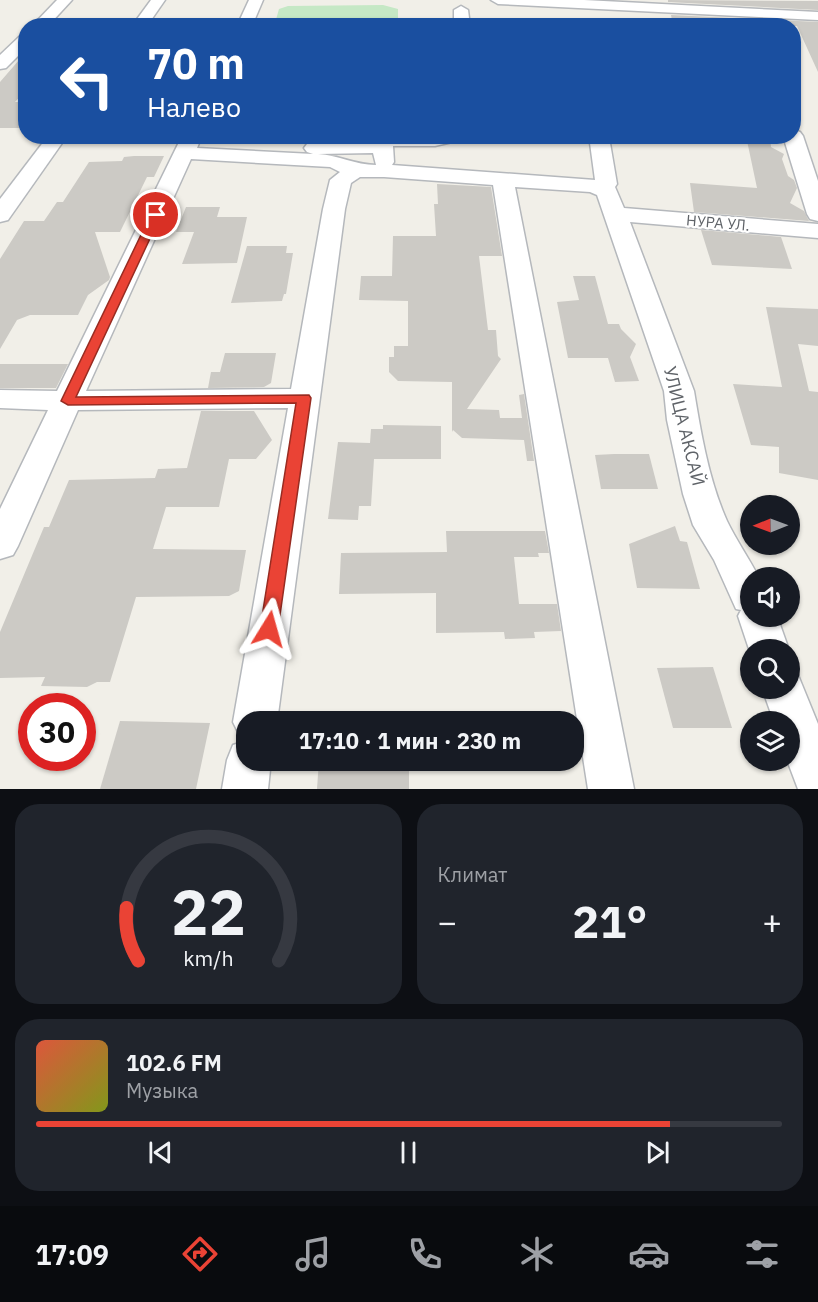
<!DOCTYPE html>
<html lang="ru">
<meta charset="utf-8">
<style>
:root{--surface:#171b24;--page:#20242c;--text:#f1f3f6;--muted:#9ea1a6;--line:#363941;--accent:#ea4335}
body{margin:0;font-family:"IBM Plex Sans",sans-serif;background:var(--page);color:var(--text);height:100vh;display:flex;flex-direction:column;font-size:22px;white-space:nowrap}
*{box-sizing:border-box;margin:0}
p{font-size:20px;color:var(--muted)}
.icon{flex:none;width:33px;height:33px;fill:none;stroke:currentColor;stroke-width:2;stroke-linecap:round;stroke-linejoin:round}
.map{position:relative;height:789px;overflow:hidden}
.details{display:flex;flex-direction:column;gap:15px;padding:15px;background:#0d0f14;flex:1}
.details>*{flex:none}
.banner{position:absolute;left:18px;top:18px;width:783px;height:126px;border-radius:24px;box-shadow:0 2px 4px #0004;background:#1a4fa0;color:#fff;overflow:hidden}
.needle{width:39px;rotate:269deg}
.fabs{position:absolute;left:740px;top:495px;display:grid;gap:12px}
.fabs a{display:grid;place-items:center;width:60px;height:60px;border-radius:50%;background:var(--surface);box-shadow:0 2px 4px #0004;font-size:30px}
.speed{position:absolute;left:18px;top:693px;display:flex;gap:12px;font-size:30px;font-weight:700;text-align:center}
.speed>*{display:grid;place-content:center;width:78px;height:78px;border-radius:50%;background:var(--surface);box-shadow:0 2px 4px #0004;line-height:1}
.speed .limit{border:9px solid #d22;background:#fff;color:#111}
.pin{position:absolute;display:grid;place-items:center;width:51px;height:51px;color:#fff;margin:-26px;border:3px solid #fff;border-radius:50%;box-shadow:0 2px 6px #0007}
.me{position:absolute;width:66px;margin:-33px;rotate:8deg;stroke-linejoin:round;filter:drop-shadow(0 0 4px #0008)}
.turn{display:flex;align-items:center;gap:21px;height:126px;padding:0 30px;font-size:27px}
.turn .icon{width:78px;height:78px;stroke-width:2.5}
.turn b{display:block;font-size:42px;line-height:51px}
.big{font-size:45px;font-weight:700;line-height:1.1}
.details .widget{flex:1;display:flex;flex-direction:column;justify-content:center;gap:9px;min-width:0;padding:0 21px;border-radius:24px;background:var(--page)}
.details .dial{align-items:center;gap:0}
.dial svg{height:156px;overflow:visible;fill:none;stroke:var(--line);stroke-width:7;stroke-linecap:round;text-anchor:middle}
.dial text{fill:var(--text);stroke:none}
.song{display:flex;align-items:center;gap:18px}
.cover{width:72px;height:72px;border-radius:9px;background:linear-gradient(135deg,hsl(10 70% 55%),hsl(70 70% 35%))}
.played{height:6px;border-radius:3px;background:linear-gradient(90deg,var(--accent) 85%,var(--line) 85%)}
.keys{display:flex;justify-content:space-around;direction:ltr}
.heat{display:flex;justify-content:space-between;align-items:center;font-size:33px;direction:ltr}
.details .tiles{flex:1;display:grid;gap:15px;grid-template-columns:1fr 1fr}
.widget:last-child{grid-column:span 2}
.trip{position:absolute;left:236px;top:711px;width:348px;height:60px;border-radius:24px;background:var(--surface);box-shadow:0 2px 4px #0004;font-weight:700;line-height:60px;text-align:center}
.tabs{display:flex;height:96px;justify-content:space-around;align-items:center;background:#090b0e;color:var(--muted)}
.tabs .icon{width:42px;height:42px}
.tabs .current{color:var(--accent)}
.tabs b{font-size:27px;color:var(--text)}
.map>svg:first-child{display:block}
.green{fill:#c5e8c5}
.building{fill:#cccac5}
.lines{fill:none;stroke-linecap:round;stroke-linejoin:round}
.minor-casing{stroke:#b5b8bc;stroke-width:3}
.minor{fill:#fff;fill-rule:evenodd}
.route{fill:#ea4335;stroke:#982c22;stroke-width:1.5}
.labels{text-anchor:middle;stroke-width:4.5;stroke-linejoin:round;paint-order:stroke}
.far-street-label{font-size:15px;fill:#5f6368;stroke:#fff}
.street-label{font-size:18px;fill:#5f6368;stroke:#fff}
</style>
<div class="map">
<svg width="818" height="789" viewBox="0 0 818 789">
<rect width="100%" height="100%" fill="#f1efe8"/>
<path class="green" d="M 383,5 L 398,9 L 398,22 L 392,26 L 280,26 L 275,23 L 279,9 L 288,6 Z"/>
<g class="building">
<path d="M 668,0 L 818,1 L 818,10 L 668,2 Z"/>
<path d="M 671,15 L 818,22 L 818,72 L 797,26 L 673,26 Z"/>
<path d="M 26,52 L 26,90 L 15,102 L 26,102 L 26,128 L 0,128 L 0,82 Z"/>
<path d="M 746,136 L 770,136 L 771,147 L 784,154 L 782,159 L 788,176 L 794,180 L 797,188 L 790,203 L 804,211 L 809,221 L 694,212 L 690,183 L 757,188 Z"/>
<path d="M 134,156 L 164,156 L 154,177 L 147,177 L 120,232 L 95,232 L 110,277 L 109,280 L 88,295 L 78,315 L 30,315 L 17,320 L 0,349 L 0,259 L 24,221 L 44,221 L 57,202 L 63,202 L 89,162 L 122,161 L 124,157 Z"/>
<path d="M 437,184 L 491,187 L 502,256 L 479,256 L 488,330 L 496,330 L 498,356 L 501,359 L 467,409 L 499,410 L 500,418 L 522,418 L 519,395 L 524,394 L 534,461 L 527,461 L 524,440 L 462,438 L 453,430 L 452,432 L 452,382 L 398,381 L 389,372 L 389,357 L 394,357 L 394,346 L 408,346 L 408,301 L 359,300 L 361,276 L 392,276 L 393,236 L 436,236 L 434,204 L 438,204 Z"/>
<path d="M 186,207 L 220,207 L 217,217 L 247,217 L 237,263 L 182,264 L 194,232 L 176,232 Z"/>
<path d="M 701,230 L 781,237 L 792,269 L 712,265 Z"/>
<path d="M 247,246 L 287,246 L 286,253 L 293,253 L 286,294 L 284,294 L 282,301 L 231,303 Z"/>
<path d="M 573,276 L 595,276 L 608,324 L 619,324 L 621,329 L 636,344 L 630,357 L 639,381 L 615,382 L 608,358 L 568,358 L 557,302 L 579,300 Z"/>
<path d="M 766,307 L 818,309 L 818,346 L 798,344 L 809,391 L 818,392 L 818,480 L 779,473 L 779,447 L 751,445 L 733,384 L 782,387 Z"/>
<path d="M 225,353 L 276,353 L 271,383 L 264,387 L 208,388 L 211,372 L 220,372 Z"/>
<path d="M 0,364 L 68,364 L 56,388 L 0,388 Z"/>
<path d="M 201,411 L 254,411 L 272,440 L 256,459 L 229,459 L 219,507 L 166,507 L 153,549 L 246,550 L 239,591 L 229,596 L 136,597 L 110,682 L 97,682 L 87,687 L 41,686 L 45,677 L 0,678 L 0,632 L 44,527 L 49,527 L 69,480 L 155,478 L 158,469 L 187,468 Z"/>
<path d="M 383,425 L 441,426 L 441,459 L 374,459 L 371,506 L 359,506 L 358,520 L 328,519 L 338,442 L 370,443 L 371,429 L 383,429 Z"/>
<path d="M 614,454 L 649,454 L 658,489 L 601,489 L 595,455 Z"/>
<path d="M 675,526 L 680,541 L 687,542 L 700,589 L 637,588 L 629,544 Z"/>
<path d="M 446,531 L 545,531 L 549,553 L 538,553 L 539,557 L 514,557 L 519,604 L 557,604 L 561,631 L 534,632 L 535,638 L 505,639 L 504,632 L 436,633 L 436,593 L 339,594 L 341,553 L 447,552 Z"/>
<path d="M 713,667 L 732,728 L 673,728 L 657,668 Z"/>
<path d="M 120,721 L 210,723 L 196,789 L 100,789 Z"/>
<path d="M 319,760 L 409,760 L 409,789 L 317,789 Z"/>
</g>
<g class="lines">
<defs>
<g id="minor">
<path d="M 57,0 L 72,0 L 48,26 L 32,26 Z"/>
<path d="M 151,0 L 165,0 L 147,26 L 132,26 Z"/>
<path d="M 249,0 L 263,0 L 252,26 L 237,26 Z"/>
<path d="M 491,0 L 584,0 L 818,12 L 818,20 L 498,4 Z"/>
<path d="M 461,6 L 468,10 L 470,26 L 454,26 L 454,10 Z"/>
<path d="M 26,34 L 26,48 L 6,68 L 0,69 L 0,55 L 20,36 Z"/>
<path d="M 794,130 L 800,132 L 803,136 L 818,181 L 818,221 L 810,219 L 807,214 L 783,136 L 794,136 Z"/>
<path d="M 48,136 L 67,136 L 8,220 L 0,222 L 0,199 Z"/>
<path d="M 182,136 L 202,136 L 197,148 L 313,154 L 307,152 L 304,148 L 307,144 L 373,141 L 376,136 L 463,136 L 461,140 L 435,146 L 393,146 L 394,162 L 392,165 L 595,180 L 590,143 L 592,136 L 612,136 L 610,143 L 617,184 L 615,187 L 624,208 L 818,224 L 818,238 L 630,222 L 694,391 C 701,434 709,481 727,521 C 736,540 749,558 759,578 L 750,578 L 750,616 L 777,616 L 789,650 L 750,650 L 750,652 L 738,616 L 741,610 L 736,609 L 714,560 L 693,525 L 683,494 L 667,420 L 664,391 L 597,195 L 590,192 L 515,187 L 634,789 L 588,789 L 493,185 L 384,177 L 360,177 L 351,183 L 345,209 L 277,722 L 246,722 L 246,738 L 240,736 L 233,722 L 288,408 L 78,410 L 18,546 L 13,555 L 0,559 L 0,509 L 48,410 L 0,408 L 0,390 L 57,391 ZM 373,153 L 376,165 C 355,165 339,155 318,154 ZM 191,159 L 330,167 L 340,172 L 330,180 L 323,209 L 291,389 L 86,391 Z"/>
<path d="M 789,672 L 798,675 L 818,724 L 818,789 L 798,789 L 787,760 L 789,722 L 774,722 L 762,688 L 789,688 Z"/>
<path d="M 246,741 L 246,760 L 271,760 L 268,789 L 222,789 L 227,760 L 233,745 Z"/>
</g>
</defs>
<use href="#minor" class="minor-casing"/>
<use href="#minor" class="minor"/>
</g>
<path class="route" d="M 152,212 L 161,215 L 76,397 L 309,395 L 311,398 L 278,629 L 275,634 L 269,637 L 263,634 L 260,629 L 296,403 L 68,405 L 61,401 Z"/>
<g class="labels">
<g class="far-street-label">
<text transform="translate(718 223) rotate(5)" y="5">НУРА УЛ.</text>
</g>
<g class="street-label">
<text transform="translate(684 426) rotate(76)" y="6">УЛИЦА АКСАЙ</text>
</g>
</g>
</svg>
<div class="fabs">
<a><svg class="needle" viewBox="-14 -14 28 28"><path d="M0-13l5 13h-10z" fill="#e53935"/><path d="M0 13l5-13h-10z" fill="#9ea1a6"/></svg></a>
<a><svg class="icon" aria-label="sound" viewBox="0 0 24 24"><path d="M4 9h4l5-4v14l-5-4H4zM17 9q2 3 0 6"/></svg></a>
<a><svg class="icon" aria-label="search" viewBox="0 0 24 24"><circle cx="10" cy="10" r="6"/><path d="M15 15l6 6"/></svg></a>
<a><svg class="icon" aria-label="layers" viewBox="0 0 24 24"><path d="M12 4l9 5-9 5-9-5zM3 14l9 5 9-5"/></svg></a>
</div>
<div class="speed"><div class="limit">30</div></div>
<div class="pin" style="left:156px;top:215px;background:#d93025"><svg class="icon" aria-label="arrive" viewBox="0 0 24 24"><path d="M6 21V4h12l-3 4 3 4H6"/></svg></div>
<svg class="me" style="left:269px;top:629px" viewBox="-20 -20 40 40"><path d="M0-17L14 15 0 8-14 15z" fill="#ea4335" stroke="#fff" stroke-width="4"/></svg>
<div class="trip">17:10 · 1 мин · 230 m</div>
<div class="banner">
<div class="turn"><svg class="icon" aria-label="left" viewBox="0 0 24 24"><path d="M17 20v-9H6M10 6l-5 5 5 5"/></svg><div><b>70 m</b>Налево</div></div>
</div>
</div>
<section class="details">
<div class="tiles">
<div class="widget dial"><svg viewBox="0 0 100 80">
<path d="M14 69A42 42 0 1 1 86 69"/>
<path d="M14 69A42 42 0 0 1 8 42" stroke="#ea4335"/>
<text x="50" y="56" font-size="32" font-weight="700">22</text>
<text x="50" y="72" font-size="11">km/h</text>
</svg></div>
<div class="widget"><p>Климат</p>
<div class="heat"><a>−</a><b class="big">21°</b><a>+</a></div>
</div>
<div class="widget">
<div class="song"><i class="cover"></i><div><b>102.6 FM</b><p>Музыка</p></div></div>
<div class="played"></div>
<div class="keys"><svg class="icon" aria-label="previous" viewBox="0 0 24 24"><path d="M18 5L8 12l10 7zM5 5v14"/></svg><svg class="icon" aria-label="pause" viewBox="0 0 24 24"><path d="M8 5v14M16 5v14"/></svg><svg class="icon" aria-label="next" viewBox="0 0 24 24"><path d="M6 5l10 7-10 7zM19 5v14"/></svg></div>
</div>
</div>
</section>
<nav class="tabs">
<b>17:09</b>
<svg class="icon current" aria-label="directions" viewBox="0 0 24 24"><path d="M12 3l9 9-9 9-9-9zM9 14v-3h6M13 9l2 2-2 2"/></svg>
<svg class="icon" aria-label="music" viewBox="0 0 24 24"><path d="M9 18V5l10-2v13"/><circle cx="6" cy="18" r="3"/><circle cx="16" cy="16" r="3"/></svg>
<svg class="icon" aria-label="phone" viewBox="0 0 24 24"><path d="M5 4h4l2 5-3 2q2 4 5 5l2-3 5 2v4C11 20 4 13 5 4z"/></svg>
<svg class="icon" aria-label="climate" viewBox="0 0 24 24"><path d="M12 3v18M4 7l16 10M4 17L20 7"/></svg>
<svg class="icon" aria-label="car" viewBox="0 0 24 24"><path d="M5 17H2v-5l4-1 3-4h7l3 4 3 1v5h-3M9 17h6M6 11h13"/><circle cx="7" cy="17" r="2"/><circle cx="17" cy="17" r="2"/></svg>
<svg class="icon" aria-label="filters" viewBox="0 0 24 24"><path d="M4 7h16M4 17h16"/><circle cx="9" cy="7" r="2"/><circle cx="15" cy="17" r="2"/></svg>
</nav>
